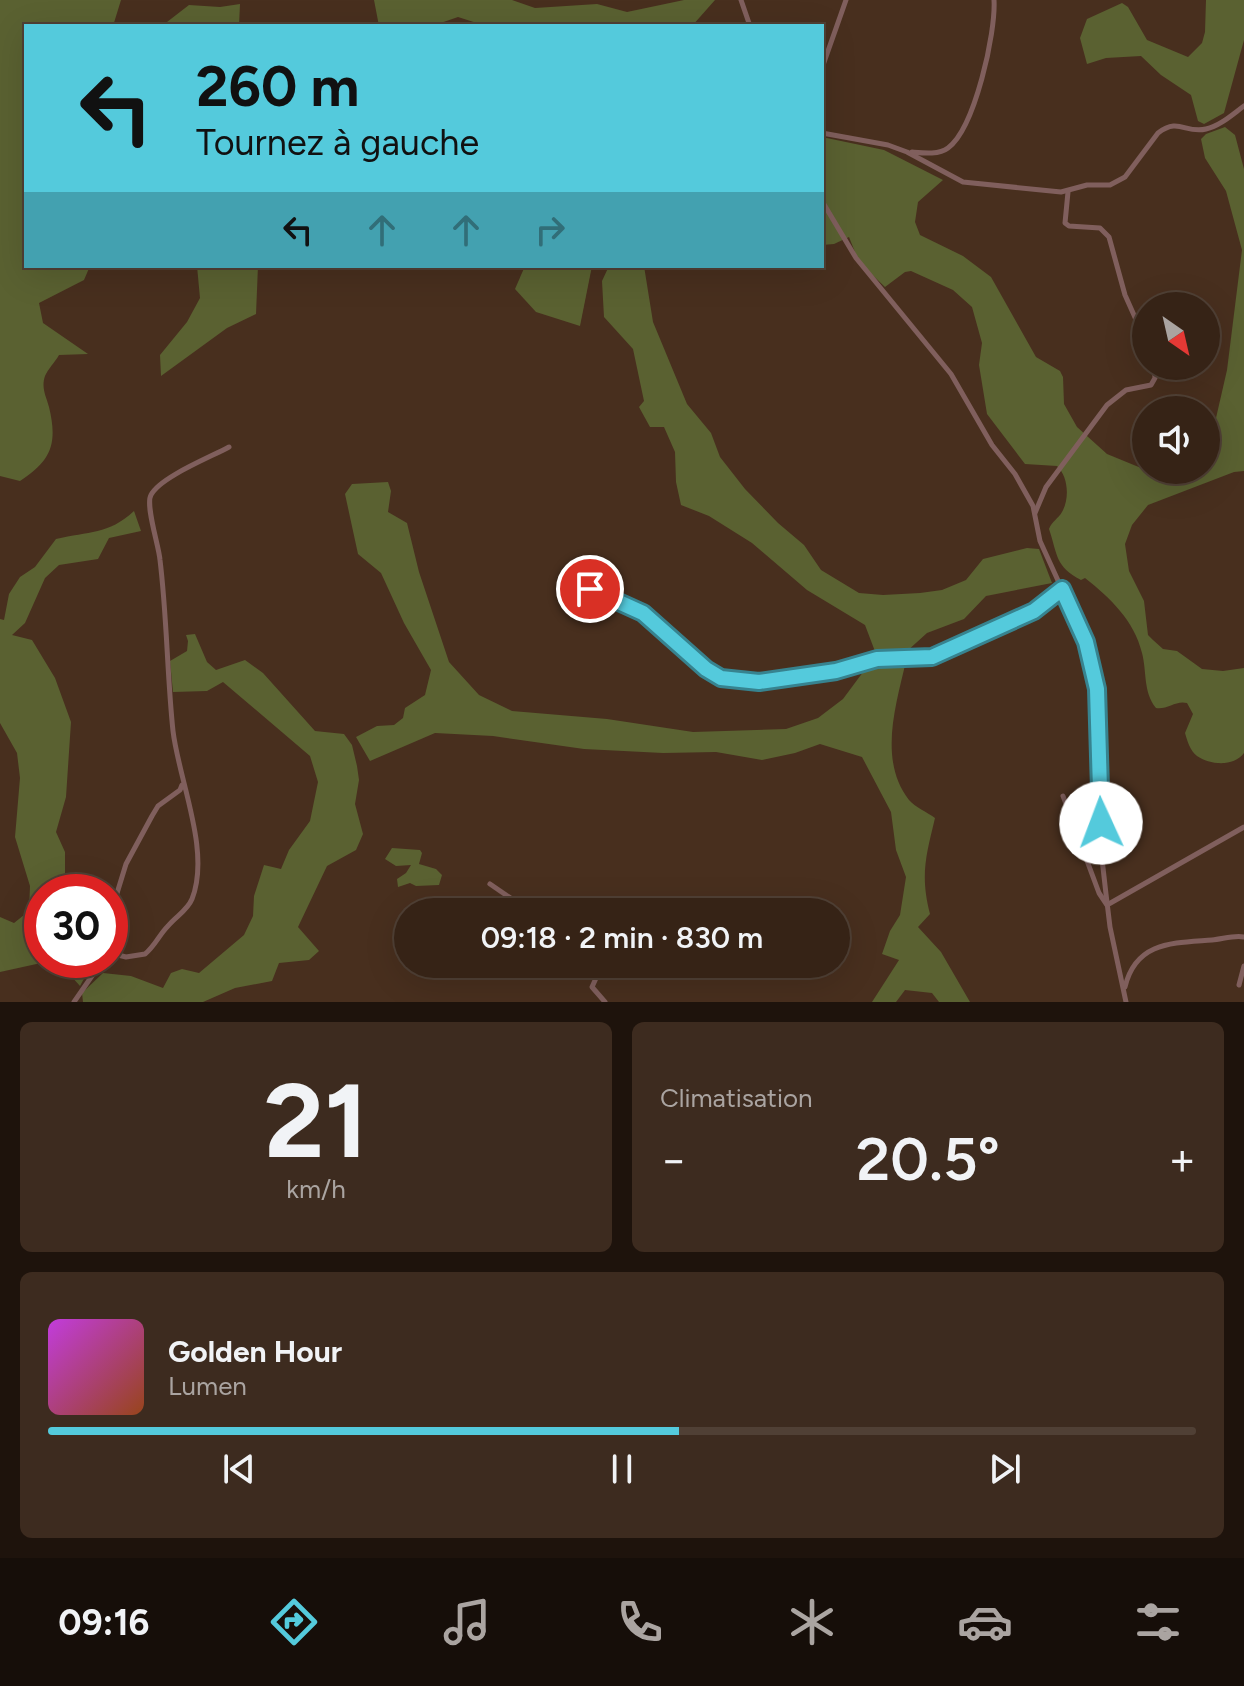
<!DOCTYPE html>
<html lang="fr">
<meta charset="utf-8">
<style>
:root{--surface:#362316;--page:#3d2b1f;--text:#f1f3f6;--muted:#aaa4a1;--line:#504035;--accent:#54cadc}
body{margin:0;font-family:Figtree,sans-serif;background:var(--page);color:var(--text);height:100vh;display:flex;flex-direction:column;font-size:30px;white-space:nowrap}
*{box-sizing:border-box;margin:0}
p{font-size:26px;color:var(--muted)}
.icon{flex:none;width:44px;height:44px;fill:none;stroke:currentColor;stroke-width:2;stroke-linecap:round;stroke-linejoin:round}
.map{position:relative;height:1002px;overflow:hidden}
.panel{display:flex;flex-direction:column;gap:20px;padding:20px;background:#1e130c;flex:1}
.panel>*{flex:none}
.hud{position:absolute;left:24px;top:24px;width:800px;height:244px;border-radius:0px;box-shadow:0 8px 32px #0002,0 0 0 2px var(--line);background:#54cadc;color:#111;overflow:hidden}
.needle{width:52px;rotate:146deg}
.buttons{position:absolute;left:1132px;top:292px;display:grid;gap:16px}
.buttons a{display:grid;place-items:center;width:88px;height:88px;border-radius:50%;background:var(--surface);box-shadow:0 8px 32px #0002,0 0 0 2px var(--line);font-size:40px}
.speed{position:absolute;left:24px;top:874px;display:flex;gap:16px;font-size:40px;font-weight:700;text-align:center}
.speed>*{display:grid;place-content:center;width:104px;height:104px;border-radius:50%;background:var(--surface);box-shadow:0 8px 32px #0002,0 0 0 2px var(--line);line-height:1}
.speed .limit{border:12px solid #d22;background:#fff;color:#111}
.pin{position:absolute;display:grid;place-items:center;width:68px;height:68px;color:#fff;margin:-34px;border:4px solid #fff;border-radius:50%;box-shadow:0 2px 8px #0007}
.me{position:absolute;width:88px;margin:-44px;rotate:358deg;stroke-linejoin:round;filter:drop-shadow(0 0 6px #0008)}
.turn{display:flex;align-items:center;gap:28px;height:168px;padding:0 40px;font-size:36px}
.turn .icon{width:104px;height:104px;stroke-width:2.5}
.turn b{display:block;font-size:56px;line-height:68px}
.lanes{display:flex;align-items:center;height:76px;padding:0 40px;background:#0003;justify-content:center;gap:40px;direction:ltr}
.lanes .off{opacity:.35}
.big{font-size:60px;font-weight:600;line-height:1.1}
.panel .card{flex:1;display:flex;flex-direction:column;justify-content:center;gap:12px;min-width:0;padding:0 28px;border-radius:12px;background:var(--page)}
.panel .dial{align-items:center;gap:0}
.dial b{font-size:104px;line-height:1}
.song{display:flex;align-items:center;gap:24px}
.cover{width:96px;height:96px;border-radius:12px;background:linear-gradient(135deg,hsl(290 70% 55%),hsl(20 70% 35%))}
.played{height:8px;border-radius:4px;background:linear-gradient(90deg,var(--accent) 55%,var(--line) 55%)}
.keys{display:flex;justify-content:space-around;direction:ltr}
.heat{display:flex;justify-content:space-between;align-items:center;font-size:44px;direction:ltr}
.panel .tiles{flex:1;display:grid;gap:20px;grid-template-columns:1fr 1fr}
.card:last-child{grid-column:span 2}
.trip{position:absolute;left:394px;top:898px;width:456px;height:80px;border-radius:40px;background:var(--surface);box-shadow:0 8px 32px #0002,0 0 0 2px var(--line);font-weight:600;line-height:80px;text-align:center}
.menu{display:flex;height:128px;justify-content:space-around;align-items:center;background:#160e09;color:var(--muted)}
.menu .icon{width:56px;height:56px}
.menu .on{color:var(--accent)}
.menu b{font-size:36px;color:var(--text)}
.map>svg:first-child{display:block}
.green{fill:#5a6131}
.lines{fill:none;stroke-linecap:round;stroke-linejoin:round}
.minor{stroke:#805f5d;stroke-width:5}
.route-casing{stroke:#37838f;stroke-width:20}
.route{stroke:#54cadc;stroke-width:14}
</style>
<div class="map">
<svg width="1244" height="1002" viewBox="0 0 1244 1002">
<rect width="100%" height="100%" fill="#482f1e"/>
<g class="green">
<path d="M 0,0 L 121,0 L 113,26 L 26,26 L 26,266 L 90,266 L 84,280 L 39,303 L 43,323 L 88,354 L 59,355 C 55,362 48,369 45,376 C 41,388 46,396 49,407 C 58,444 51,461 20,481 L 0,476 Z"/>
<path d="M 374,0 L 512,0 L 535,8 L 597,4 L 627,12 L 684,0 L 715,0 L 692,26 L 486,26 L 458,17 L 432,26 L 379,26 Z"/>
<path d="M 1206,0 L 1244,0 L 1244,40 L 1224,113 L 1204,124 L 1198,121 L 1191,95 L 1161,75 L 1141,56 L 1106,58 L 1087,64 L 1080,38 L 1087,19 L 1122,3 L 1128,7 L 1147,40 L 1188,57 L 1202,43 L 1205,32 Z"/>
<path d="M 240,4 L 239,26 L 168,26 L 167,22 L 189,5 L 220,7 Z"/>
<path d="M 1225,127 L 1235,135 L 1244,169 L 1244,471 L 1234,472 L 1148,505 L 1132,525 L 1125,544 L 1129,571 L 1144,601 L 1148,635 L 1153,640 L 1163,649 L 1177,651 L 1202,669 L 1223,671 L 1244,668 L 1244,753 C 1234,767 1210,765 1197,756 C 1190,751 1187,740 1185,733 L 1193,714 L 1187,703 C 1176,700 1167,710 1156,708 C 1143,692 1147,672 1142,653 C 1134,620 1110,598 1085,578 L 1081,580 C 1055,566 1058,556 1049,529 C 1052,521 1058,519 1062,512 C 1070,498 1068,476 1057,466 L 1025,464 L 987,414 L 979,365 L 982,343 L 972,307 L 953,290 L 911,271 L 905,272 L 885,287 L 859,262 L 849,237 L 834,244 L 822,245 L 822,137 L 884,150 L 943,180 L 918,202 L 915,222 L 920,235 L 963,256 L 991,277 L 1036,357 L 1060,371 L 1063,377 L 1064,404 L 1077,427 L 1107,454 L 1146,470 L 1206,470 L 1206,439 L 1216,418 L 1227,370 L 1242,250 L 1226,191 L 1205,158 L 1201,139 L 1206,134 Z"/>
<path d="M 197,266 L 258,266 L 256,314 L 227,328 L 161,376 L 160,355 L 187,322 L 200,298 Z"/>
<path d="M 525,266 L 592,266 L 580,326 L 536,312 L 515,289 Z"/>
<path d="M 609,266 L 644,266 L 653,322 L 687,404 L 711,433 L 720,457 L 745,489 L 778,523 L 804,545 L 821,570 L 859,593 L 883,595 L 920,593 L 942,590 L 966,580 L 983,559 L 1027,548 L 1039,549 L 1052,583 L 986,596 L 964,619 L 927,633 L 906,652 L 876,654 L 865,625 L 807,590 L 752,543 L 709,516 L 681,505 L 676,482 L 675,452 L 664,427 L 650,427 L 639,407 L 644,401 L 633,349 L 604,317 L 602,281 Z"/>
<path d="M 388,482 L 391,491 L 388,512 L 407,523 L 419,572 L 449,662 L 479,695 L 512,711 L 607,719 L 693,732 L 786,729 L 818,718 L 843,699 L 869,664 L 892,660 L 906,661 C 896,705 878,760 909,800 C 915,807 927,812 935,818 C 926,856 920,875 930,914 L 918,927 L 941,952 L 970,1002 L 939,1002 L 932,993 L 905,990 L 896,1002 L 872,1002 L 899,960 L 882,954 L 890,931 L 900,915 L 906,877 L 896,850 L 891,812 L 862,757 L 820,744 L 795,753 L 762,760 L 716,752 L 663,753 L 584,749 L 493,736 L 435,733 L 370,761 L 356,737 L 377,726 L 394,725 L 403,718 L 405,708 L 425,695 L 431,670 L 404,623 L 381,573 L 358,554 L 345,494 L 352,484 Z"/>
<path d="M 134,511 L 141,531 L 109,538 L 98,559 L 59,565 L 45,578 L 25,623 L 12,635 L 32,640 L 55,678 L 71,722 L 66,797 L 56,832 L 65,852 L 65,892 L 42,892 L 42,960 L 93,962 L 80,986 L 62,966 L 41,963 L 0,972 L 0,917 L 14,923 L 29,911 L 30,886 L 15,837 L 20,778 L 17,753 L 0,723 L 0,619 L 4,620 L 9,594 L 20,577 L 35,567 L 56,539 C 89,531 108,535 134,511 Z"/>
<path d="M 195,634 L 207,662 L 216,670 L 245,660 L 263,673 L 315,731 L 344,734 L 352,745 L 357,766 L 359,780 L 355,804 L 363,834 L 356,850 L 327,866 L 298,927 L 319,951 L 309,960 L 279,963 L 272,981 L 235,988 L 203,1002 L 83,1002 L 82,993 L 103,973 L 131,976 L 163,988 L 171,973 L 182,969 L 199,973 L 244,935 L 253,916 L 254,896 L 264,865 L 281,869 L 289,850 L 310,821 L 318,782 L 310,756 L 223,682 L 207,691 L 173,692 L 170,661 L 187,651 L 188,641 L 186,635 Z"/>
<path d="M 392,848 L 420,850 L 422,853 L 419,864 L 436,869 L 442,875 L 439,885 L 416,886 L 410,883 L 398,887 L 397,879 L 406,873 L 411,865 L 396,866 L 385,859 Z"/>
</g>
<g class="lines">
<g class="minor">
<path d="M 741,0 L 750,26"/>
<path d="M 822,68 L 846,0"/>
<path d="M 822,133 L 888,145 L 907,152 L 963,182 L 1061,192 L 1087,185 L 1110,185 L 1125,177 L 1158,133 C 1179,117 1185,134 1206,129 C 1220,126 1233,114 1244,106"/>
<path d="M 912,152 C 923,153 939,155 948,148 C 975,128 996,32 994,0"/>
<path d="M 1068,192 L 1065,223 L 1069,226 L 1100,228 L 1109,237 L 1125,295 L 1146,342"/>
<path d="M 822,201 L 856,258 L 951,374 L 992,445 L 1015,474 L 1033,506 L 1040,541 L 1086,642 L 1097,689 L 1101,850 L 1106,894 L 1110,927 L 1126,1002"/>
<path d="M 1035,513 L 1046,487 L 1107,405 L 1126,390 L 1151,385 L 1155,378 L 1154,366"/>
<path d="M 590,589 L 643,613 L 706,669 L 721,678 L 759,682 L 836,671 L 877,659 L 932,657 L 1034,611 L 1062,589"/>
<path d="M 1063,796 L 1099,893 L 1107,905 L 1244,827"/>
<path d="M 490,884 L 531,912"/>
<path d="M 110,916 L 126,864 L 152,816 L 158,806 L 180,790 L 182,785"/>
<path d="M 110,953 L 126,957 L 145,954 C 155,946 159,935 168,926 C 176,916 187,911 192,899 C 211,851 179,781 173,731 C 167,674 167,617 160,560 C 159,546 145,505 151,495 C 160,477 211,457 229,447"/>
<path d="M 598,964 L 597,976 L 592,987 L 605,1002"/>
<path d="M 1239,985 L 1244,966"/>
<path d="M 1125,987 C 1136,941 1174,943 1212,940 C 1223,939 1234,935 1244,937"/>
<path d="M 74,1002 L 103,960"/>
</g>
</g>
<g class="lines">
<defs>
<path id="route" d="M 590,589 L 643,613 L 706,669 L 721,678 L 759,682 L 836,671 L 877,659 L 932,657 L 1034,611 L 1062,589 L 1086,642 L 1097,689 L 1101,823"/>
</defs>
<use href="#route" class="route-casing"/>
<use href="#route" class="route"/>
</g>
</svg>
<div class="buttons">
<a><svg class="needle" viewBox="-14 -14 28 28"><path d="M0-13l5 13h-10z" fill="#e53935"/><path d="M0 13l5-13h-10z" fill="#aaa4a1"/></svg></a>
<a><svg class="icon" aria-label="sound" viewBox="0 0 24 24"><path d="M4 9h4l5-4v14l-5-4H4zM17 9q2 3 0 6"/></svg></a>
</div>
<div class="speed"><div class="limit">30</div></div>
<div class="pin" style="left:590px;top:589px;background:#d93025"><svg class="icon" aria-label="arrive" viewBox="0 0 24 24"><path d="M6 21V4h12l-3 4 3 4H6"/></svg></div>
<svg class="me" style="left:1101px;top:823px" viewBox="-20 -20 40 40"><circle r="19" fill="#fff"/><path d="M0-13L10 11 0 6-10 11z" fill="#54cadc"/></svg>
<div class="trip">09:18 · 2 min · 830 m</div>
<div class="hud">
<div class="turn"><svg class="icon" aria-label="left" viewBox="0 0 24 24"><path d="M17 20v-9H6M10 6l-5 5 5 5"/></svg><div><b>260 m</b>Tournez à gauche</div></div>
<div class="lanes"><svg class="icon" aria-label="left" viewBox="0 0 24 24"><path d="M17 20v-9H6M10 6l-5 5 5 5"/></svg><svg class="icon off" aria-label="ahead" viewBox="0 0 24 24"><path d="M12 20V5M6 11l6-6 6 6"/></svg><svg class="icon off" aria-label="ahead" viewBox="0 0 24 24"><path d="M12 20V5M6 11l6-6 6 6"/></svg><svg class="icon off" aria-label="right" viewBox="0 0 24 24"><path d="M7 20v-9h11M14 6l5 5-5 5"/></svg></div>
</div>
</div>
<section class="panel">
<div class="tiles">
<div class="card dial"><b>21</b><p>km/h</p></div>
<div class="card"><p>Climatisation</p>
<div class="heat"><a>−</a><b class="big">20.5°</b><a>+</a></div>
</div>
<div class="card">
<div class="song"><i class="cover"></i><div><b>Golden Hour</b><p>Lumen</p></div></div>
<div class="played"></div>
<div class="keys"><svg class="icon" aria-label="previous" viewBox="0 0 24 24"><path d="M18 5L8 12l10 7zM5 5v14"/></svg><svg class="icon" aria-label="pause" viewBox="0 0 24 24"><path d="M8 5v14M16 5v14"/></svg><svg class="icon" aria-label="next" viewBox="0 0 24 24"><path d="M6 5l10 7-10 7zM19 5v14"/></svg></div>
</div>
</div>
</section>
<nav class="menu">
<b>09:16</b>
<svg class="icon on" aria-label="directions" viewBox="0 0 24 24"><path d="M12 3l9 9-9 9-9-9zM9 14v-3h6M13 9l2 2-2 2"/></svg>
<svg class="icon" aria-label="music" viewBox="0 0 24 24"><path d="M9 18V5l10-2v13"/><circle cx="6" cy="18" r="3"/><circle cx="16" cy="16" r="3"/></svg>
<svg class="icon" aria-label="phone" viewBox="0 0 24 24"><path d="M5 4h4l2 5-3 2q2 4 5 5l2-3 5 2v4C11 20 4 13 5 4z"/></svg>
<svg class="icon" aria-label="climate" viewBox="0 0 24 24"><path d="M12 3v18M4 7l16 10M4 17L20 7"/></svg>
<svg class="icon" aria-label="car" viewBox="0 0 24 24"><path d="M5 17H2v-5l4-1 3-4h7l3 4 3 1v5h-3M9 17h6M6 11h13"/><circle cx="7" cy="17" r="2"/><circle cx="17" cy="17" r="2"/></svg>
<svg class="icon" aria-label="filters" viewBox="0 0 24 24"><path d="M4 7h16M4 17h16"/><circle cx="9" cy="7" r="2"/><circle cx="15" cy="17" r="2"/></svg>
</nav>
